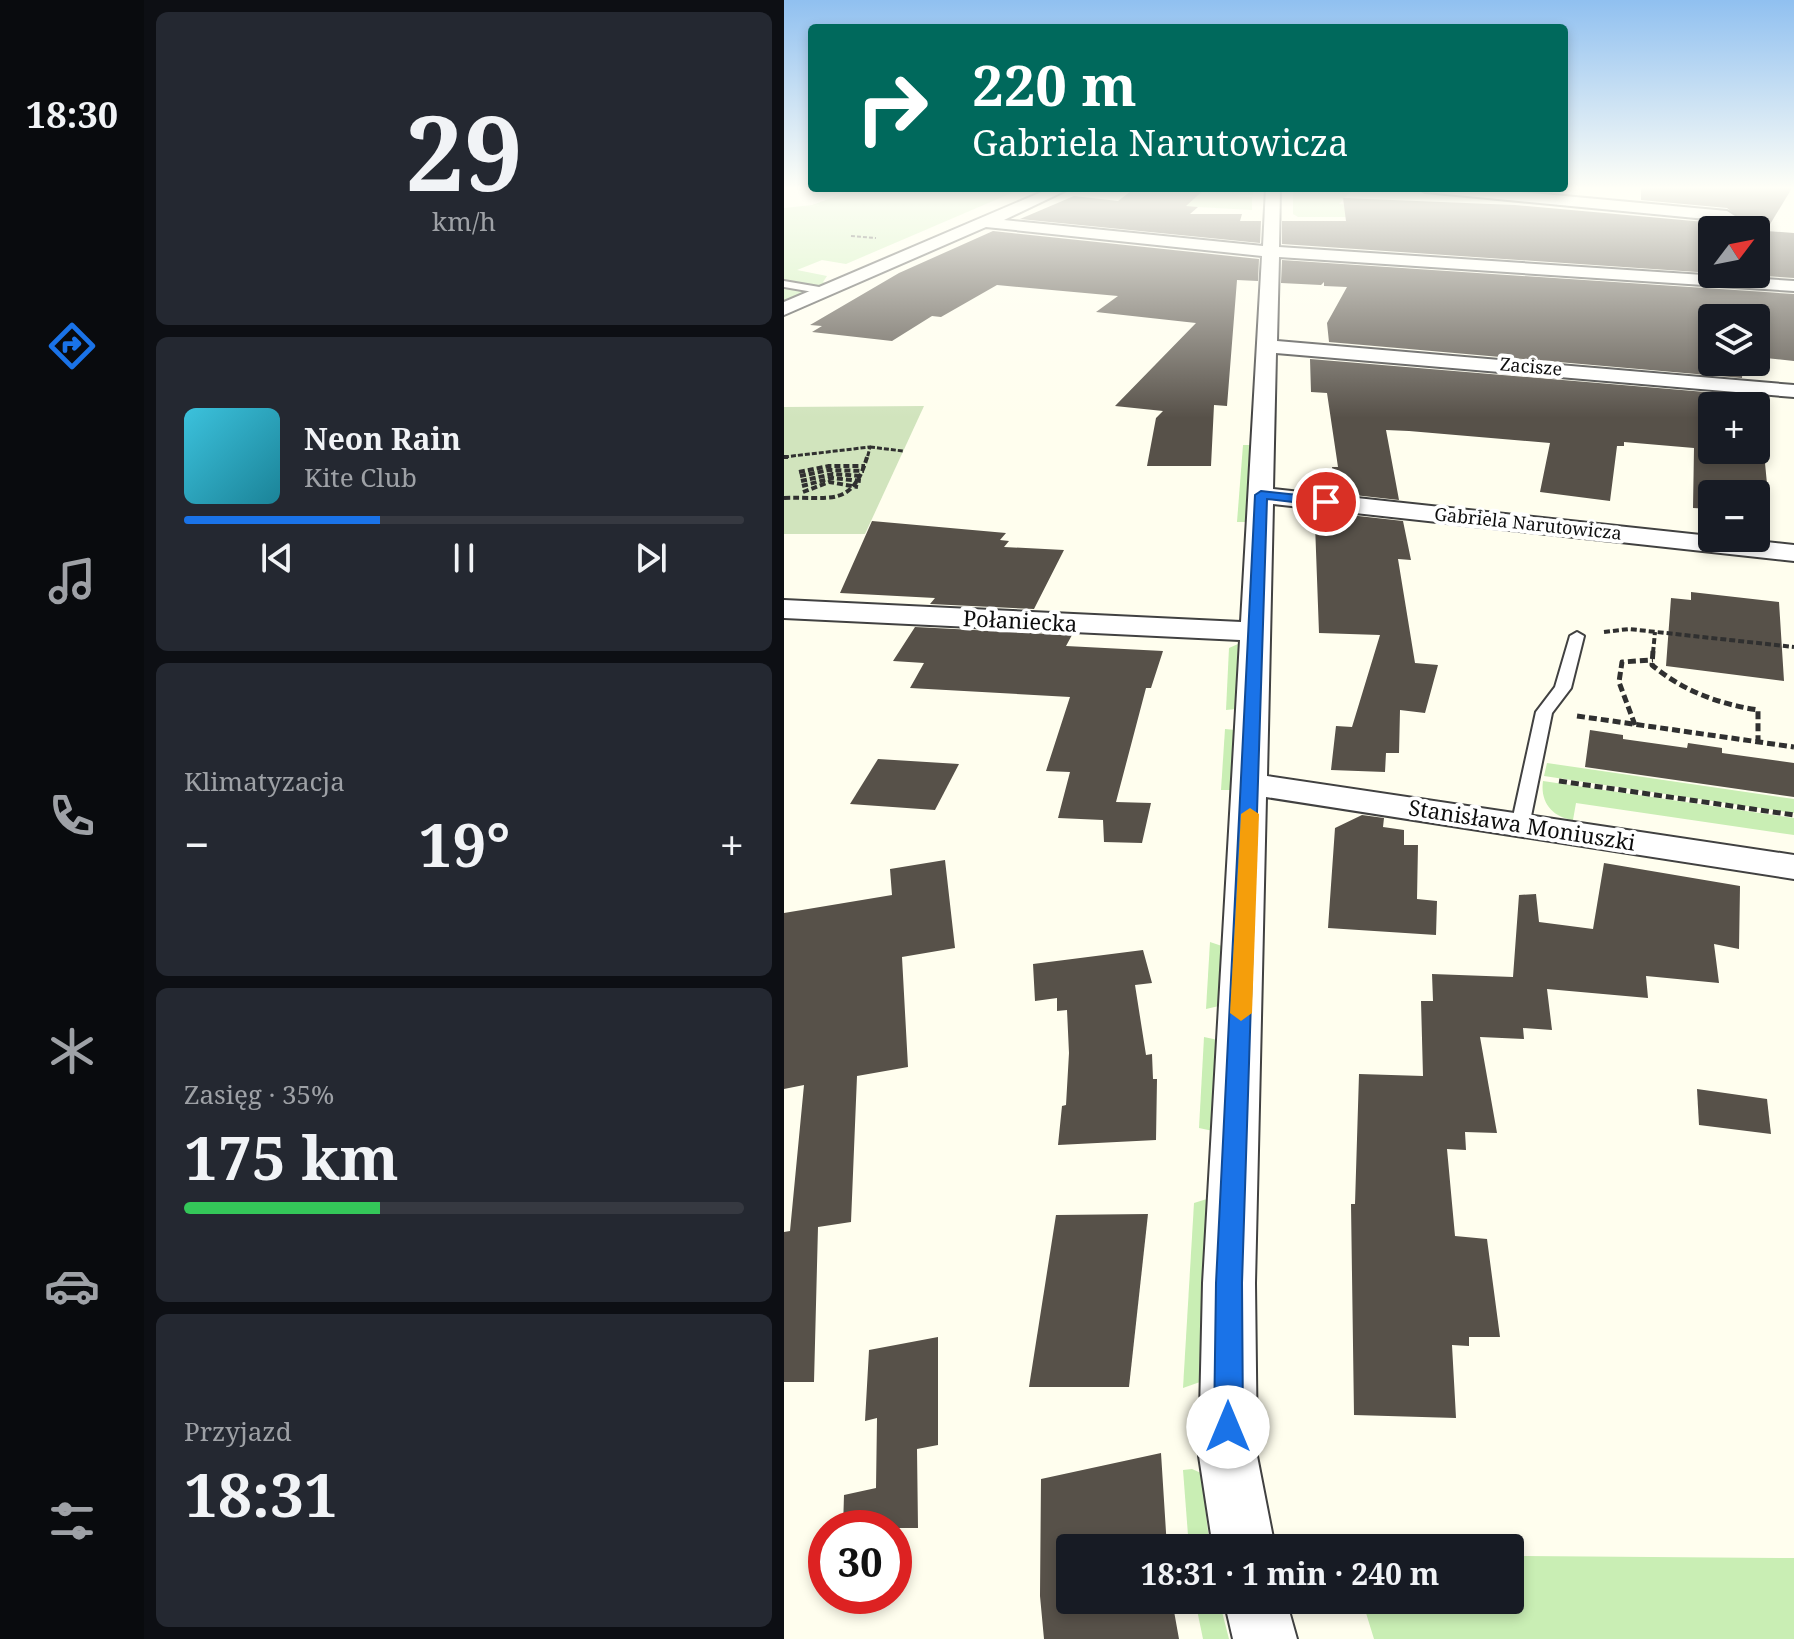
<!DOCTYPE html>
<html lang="pl">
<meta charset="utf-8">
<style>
:root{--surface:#171b24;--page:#242831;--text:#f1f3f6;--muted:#9ea1a6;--line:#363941;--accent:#1a73e8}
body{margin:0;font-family:"Noto Serif",serif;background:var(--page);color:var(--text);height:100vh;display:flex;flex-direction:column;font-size:30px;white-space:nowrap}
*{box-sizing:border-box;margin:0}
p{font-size:26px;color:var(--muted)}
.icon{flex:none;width:44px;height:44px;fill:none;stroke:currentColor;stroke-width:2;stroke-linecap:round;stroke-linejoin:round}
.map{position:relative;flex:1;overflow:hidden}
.details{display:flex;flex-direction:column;gap:12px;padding:12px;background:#0d0f14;width:640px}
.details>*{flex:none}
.hud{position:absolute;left:24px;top:24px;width:760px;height:168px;border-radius:8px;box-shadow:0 4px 12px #0003;background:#00695c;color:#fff;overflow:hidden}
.needle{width:52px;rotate:58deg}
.buttons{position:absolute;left:914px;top:216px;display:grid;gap:16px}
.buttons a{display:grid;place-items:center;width:72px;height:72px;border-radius:8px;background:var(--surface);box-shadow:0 4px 12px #0003;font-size:40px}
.speed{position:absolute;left:24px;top:1510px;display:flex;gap:16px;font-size:40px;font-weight:700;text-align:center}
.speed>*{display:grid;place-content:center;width:104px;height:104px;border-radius:50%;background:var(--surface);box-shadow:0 4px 12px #0003;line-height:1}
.speed .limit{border:12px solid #d22;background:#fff;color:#111}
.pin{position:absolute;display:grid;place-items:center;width:68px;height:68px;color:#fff;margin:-34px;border:4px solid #fff;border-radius:50%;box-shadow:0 2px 8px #0007}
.me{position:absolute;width:88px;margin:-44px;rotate:0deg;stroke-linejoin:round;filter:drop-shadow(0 0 6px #0008)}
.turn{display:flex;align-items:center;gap:28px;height:168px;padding:0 32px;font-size:36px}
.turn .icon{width:104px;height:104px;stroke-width:2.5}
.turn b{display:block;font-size:56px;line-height:68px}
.big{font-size:60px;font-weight:700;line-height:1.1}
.details .tile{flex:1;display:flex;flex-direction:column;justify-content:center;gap:12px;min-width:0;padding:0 28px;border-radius:12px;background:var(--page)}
.details .dial{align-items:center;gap:0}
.dial b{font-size:104px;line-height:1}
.song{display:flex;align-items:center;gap:24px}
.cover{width:96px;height:96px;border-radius:12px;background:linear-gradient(135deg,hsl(190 70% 55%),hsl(190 70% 35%))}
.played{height:8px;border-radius:4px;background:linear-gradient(90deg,var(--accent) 35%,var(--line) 35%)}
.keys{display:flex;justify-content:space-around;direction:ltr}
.heat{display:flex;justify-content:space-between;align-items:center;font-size:44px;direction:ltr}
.charge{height:12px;border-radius:6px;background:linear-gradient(90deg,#34c759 35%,var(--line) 0)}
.trip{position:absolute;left:272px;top:1534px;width:468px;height:80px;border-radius:8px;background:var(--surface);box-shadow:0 4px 12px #0003;font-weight:700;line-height:80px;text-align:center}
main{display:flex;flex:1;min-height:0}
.tab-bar{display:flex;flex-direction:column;width:144px;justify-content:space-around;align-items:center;background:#090b0e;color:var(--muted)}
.tab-bar .icon{width:56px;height:56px}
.tab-bar .selected{color:var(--accent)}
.tab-bar b{font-size:36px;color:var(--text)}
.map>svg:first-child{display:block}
.green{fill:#c9eeb4}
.cemetery{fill:#d1e4bd}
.building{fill:#575149}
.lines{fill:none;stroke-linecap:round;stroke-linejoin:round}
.service-casing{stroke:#414141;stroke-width:4}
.minor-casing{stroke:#414141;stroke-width:4}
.path-far3{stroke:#303030;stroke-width:2;stroke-dasharray:4 2;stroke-linecap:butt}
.path-far2{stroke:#303030;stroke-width:3;stroke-dasharray:5 2;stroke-linecap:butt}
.path-far1{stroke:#303030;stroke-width:4;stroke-dasharray:6 3;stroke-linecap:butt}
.path{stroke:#303030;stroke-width:5;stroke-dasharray:8 4;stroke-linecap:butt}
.service{fill:#fff;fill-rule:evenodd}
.minor{fill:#fff;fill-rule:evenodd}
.route{fill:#1a73e8;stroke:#114b97;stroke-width:2}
.slow{fill:#f59e0b}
.labels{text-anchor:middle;stroke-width:8;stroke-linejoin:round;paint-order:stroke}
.far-street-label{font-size:18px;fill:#0e0e0e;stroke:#fff}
.street-label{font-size:22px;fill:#0e0e0e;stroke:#fff}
</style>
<main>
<nav class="tab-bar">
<b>18:30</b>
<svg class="icon selected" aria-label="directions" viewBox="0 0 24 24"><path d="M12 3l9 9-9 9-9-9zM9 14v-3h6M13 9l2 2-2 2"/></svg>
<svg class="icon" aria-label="music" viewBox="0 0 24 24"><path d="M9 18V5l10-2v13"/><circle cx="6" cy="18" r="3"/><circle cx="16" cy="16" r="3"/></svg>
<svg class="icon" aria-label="phone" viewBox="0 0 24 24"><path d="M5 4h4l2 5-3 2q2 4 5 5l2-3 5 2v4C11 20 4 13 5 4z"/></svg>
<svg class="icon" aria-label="climate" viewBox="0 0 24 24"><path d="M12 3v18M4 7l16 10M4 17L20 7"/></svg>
<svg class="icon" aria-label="car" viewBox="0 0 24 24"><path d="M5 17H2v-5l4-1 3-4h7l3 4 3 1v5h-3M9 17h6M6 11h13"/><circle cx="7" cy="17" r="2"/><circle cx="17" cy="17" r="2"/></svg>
<svg class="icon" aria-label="filters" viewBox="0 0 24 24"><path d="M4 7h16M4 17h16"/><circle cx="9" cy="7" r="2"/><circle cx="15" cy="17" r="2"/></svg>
</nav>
<section class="details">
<div class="tile dial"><b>29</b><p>km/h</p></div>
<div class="tile">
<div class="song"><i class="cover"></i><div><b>Neon Rain</b><p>Kite Club</p></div></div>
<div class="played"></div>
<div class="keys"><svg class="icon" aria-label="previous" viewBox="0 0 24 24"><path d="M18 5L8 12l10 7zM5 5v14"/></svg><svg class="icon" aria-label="pause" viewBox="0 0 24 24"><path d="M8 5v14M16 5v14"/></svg><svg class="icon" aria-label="next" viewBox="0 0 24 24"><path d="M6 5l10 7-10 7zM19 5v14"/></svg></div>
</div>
<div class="tile"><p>Klimatyzacja</p>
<div class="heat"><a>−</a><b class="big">19°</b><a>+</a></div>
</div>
<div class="tile"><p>Zasięg · 35%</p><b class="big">175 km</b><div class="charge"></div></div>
<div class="tile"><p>Przyjazd</p><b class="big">18:31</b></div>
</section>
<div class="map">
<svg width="1010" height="1639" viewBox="0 0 1010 1639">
<rect width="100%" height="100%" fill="#fffeee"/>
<g class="green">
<path d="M 75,188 L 239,188 L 62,264 L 38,260 L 13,270 L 43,276 L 39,282 L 46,284 L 0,304 L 0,208 L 28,205 Z"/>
<path d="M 422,188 L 470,188 L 469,195 L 450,196 L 468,197 L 468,210 L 376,205 L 397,193 L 418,192 Z"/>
<path d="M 509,188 L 570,188 L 555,204 L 595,208 L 587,217 L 514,217 L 509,214 Z"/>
<path d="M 459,445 L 466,445 L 462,522 L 453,522 Z"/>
<path d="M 454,644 L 452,709 L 442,710 L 445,648 Z"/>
<path d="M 441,729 L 451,730 L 447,790 L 437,790 Z"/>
<path d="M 763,763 L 1010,799 L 1010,813 L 760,776 Z"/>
<path d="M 759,781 L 1010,818 L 1010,835 L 792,803 L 789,820 C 768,817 756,802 759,781 Z"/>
<path d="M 426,942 L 438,946 L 435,1006 L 422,1009 Z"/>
<path d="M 420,1037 L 434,1040 L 429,1131 L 415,1128 Z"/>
<path d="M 426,1198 L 416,1382 L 399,1388 L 410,1203 Z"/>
<path d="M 408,1469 L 417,1473 L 426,1548 L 405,1548 L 399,1470 Z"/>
<path d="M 726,1556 L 1010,1558 L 1010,1639 L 590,1639 L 578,1600 L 726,1600 Z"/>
<path d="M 411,1600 L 435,1600 L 445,1639 L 419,1639 Z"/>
</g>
<path class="cemetery" d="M 140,406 L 81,534 L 0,534 L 0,407 Z"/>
<g class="building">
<path d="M 351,188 L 422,188 L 402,206 L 414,207 L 406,214 L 458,214 L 456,221 L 477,221 L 476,243 L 236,219 L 290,196 L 334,201 Z"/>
<path d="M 857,188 L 1008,188 L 982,231 L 1010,233 L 1010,278 L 950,274 L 972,274 L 972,230 L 928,230 L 928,273 L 498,244 L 498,221 L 562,221 L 559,198 L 731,205 L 943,224 L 954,217 L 943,208 L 857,200 Z"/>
<path d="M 209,231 L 475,259 L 474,281 L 453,280 L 443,406 L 430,405 L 427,466 L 363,466 L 372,418 L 379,411 L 331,406 L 412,323 L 312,312 L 334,296 L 213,285 L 157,317 L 148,316 L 108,341 L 28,332 L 38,326 L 26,325 L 115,273 Z"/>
<path d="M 498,260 L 1010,294 L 1010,361 L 972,357 L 972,318 L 928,318 L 928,362 L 959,362 L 958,378 L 545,342 L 543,323 L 563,287 L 540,286 L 540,282 L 537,285 L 497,283 Z"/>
<path d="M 526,359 L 957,395 L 956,406 L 928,406 L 928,450 L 972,450 L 972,440 L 975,440 L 981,463 L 986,515 L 972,514 L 972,494 L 928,494 L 928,509 L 909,508 L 910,448 L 840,442 L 840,446 L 833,446 L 826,501 L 756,492 L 766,443 L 625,431 L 602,430 L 615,500 L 552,493 L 548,467 L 554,467 L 543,393 L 527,392 Z"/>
<path d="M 556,514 L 619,521 L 627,560 L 614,559 L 631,663 L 654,665 L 641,713 L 616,710 L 615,753 L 602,753 L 601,772 L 547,770 L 552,726 L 568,727 L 596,635 L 535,633 L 531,524 L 557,524 Z"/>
<path d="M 88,521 L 222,533 L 216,540 L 225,541 L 220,547 L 280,550 L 250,609 L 146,604 L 151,598 L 56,593 Z"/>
<path d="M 907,592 L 995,602 L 1000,681 L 882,666 L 887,598 L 907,600 Z"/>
<path d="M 131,627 L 288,635 L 282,646 L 379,651 L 367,688 L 362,688 L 332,802 L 367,803 L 358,843 L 320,842 L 319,820 L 274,818 L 286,772 L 262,771 L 286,697 L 126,688 L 140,663 L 109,661 Z"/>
<path d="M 806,730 L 839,735 L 839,739 L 903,748 L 904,743 L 938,748 L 938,753 L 1010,763 L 1010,797 L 801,767 Z"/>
<path d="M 94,759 L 175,764 L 151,810 L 66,804 Z"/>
<path d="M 578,815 L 600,818 L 599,827 L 620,830 L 620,845 L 634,845 L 633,899 L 653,901 L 652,935 L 544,928 L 551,828 Z"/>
<path d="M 161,860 L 171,948 L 118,957 L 124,1067 L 73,1076 L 67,1222 L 34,1227 L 30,1382 L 0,1382 L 0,1232 L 6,1231 L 20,1085 L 0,1089 L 0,913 L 108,895 L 106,869 Z"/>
<path d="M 820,863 L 956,886 L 955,949 L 930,944 L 935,983 L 862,976 L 864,998 L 763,989 L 768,1030 L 739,1028 L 740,1039 L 696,1037 L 713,1133 L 681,1132 L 682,1150 L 663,1149 L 671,1236 L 703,1239 L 716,1337 L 685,1337 L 685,1346 L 668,1345 L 672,1418 L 570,1415 L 567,1204 L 571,1204 L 575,1074 L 639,1076 L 637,1001 L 649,1001 L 648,974 L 729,977 L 735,895 L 752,894 L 755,922 L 809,929 Z"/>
<path d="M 359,950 L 368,983 L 351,985 L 362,1055 L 368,1054 L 369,1079 L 373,1079 L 372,1140 L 274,1145 L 278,1106 L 282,1105 L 285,1053 L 283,1010 L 273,1011 L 273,998 L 251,1001 L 249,964 Z"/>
<path d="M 913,1089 L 983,1099 L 987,1134 L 915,1125 Z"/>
<path d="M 364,1214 L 345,1387 L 245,1387 L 272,1215 Z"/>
<path d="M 154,1337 L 154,1445 L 133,1449 L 134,1528 L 59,1528 L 60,1495 L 92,1488 L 93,1418 L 81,1421 L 85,1350 Z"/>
<path d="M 377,1453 L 383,1548 L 286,1548 L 286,1600 L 388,1600 L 395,1639 L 260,1639 L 256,1596 L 257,1479 Z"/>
</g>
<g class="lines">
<defs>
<g id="service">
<path d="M 0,281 L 41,288 L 45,291 L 41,294 L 0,287 Z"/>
<path d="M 793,632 L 800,636 L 787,688 L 768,713 L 745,826 L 742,830 L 730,830 L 727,826 L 752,712 L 771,687 L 786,636 Z"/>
</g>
<g id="minor">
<path d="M 267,188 L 287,188 L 220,220 L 479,246 L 482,188 L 496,188 L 495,247 L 1010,281 L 1010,291 L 495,257 L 493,341 L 1010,385 L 1010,397 L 492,353 L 489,489 L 1010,545 L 1010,561 L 489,504 L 483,776 L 1010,855 L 1010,879 L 482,797 L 471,1283 L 473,1456 L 491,1548 L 429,1548 L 415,1456 L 419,1283 L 456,640 L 0,618 L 0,600 L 457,622 L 478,256 L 202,227 L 0,315 L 0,302 Z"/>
<path d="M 634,188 L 693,188 L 943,211 L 951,216 L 943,221 L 641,192 Z"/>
<path d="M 440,1600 L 502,1600 L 513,1639 L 449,1639 Z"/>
</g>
</defs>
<use href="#service" class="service-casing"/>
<use href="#minor" class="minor-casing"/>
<path class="path-far3" d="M 67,236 L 92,238"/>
<g class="path-far2">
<path d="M 86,447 L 119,451"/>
<path d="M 0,457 L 86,447 L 83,459"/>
</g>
<g class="path-far1">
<path d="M 0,457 L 4,457"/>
<path d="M 15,472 L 45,466 L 81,466"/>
<path d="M 16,476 L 45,470 L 80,471"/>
<path d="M 17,481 L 49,474 L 78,476"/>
<path d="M 18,486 L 48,478 L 77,481"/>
<path d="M 19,492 L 45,482 L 74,487"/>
<path d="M 0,498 C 45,496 68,509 83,457"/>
<path d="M 820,632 L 845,629 L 1010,647"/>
<path d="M 869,653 L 871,632"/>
</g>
<g class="path">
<path d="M 869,651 L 868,665 C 899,691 935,704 974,710 L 974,741"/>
<path d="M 793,716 L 1010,747"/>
<path d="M 851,725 L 835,682 L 838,662 L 869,660"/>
<path d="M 775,781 L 1010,815"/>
</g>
<use href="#service" class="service"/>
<use href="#minor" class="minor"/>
</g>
<linearGradient id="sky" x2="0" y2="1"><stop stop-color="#90c0f0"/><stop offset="0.45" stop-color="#fffff7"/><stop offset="1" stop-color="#fffff7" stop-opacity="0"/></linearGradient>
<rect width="1010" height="418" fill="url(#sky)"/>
<path class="route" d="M 477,491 L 542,498 L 549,502 L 542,506 L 483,499 L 458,1283 L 459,1427 L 455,1437 L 444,1441 L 434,1437 L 430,1427 L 432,1283 L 471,495 Z"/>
<path class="slow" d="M 466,808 L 475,814 L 468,1013 L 457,1021 L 446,1013 L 457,814 Z"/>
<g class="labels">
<g class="far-street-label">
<text transform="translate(747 367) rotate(5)" y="6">Zacisze</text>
<text transform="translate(744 524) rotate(6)" y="6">Gabriela Narutowicza</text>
</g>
<g class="street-label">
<text transform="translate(236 621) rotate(3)" y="8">Połaniecka</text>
<text transform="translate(738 825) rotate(9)" y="8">Stanisława Moniuszki</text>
</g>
</g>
</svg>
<div class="buttons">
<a><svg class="needle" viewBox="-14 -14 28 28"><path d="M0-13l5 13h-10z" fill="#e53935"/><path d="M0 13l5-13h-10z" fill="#9ea1a6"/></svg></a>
<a><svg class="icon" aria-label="layers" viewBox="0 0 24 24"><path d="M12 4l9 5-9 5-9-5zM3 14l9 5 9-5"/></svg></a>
<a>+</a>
<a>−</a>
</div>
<div class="speed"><div class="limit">30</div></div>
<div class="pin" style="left:542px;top:502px;background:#d93025"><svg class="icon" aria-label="arrive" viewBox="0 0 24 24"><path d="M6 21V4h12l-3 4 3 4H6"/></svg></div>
<svg class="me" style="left:444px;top:1427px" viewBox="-20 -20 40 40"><circle r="19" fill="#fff"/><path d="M0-13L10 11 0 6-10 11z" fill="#1a73e8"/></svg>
<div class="trip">18:31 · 1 min · 240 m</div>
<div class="hud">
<div class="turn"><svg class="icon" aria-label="right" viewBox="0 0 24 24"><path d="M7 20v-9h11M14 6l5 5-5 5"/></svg><div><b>220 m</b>Gabriela Narutowicza</div></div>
</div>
</div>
</main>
